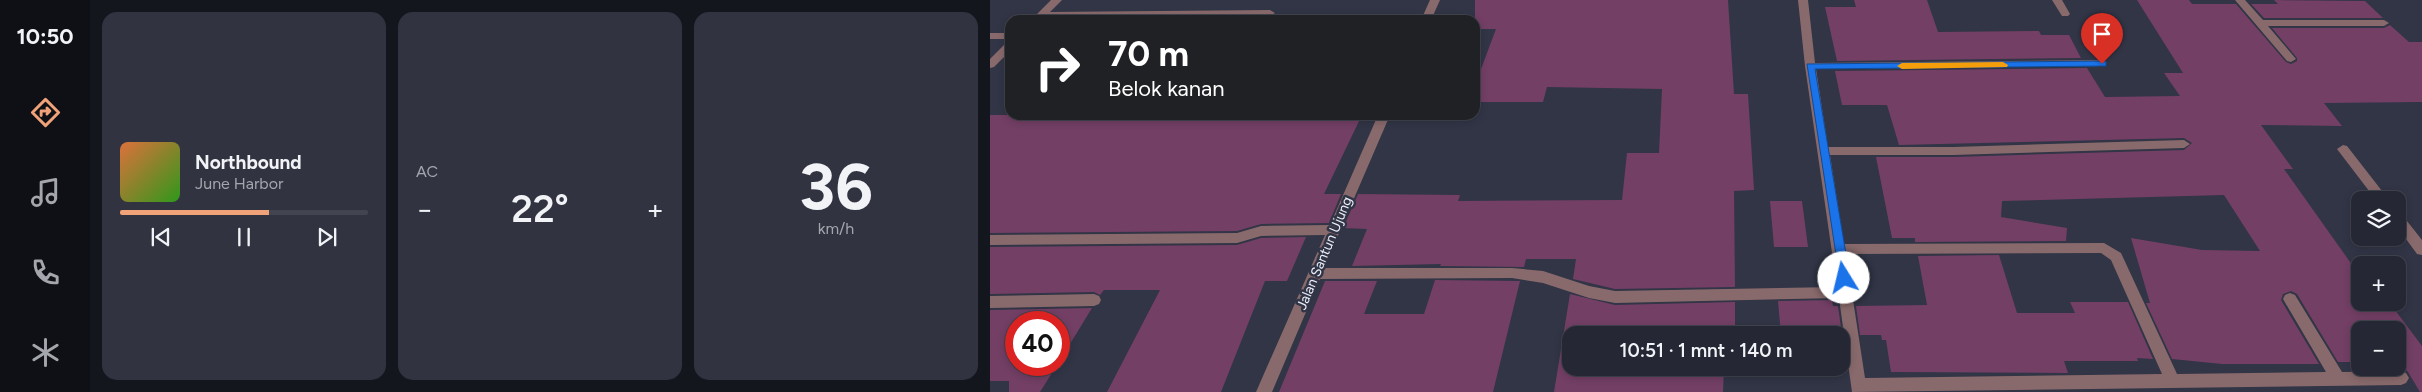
<!DOCTYPE html>
<html lang="id">
<meta charset="utf-8">
<style>
:root{--surface:#252834;--page:#313440;--text:#f1f3f6;--muted:#a3a6ac;--line:#42444f;--accent:#f0a279}
body{margin:0;font-family:Figtree,sans-serif;background:var(--page);color:var(--text);height:100vh;display:flex;flex-direction:column;font-size:19px;white-space:nowrap}
*{box-sizing:border-box;margin:0}
p{font-size:16px;color:var(--muted)}
.icon{flex:none;width:28px;height:28px;fill:none;stroke:currentColor;stroke-width:2;stroke-linecap:round;stroke-linejoin:round}
.map{position:relative;flex:1;overflow:hidden}
.details{display:flex;flex-direction:column;gap:12px;padding:12px;background:#14161d;width:900px}
.details>*{flex:none}
.hud{position:absolute;left:15px;top:15px;width:475px;height:105px;border-radius:15px;box-shadow:0 2px 8px #0003,0 0 0 1px var(--line);background:#202124;color:#fff;overflow:hidden}
.controls{position:absolute;left:1361px;top:191px;display:grid;gap:10px}
.controls a{display:grid;place-items:center;width:55px;height:55px;border-radius:10px;background:var(--surface);box-shadow:0 2px 8px #0003,0 0 0 1px var(--line);font-size:25px}
.speed{position:absolute;left:15px;top:311px;display:flex;gap:10px;font-size:25px;font-weight:700;text-align:center}
.speed>*{display:grid;place-content:center;width:65px;height:65px;border-radius:50%;background:var(--surface);box-shadow:0 2px 8px #0003,0 0 0 1px var(--line);line-height:1}
.speed .limit{border:8px solid #d22;background:#fff;color:#111}
.pin{position:absolute;display:grid;place-items:center;width:42px;height:42px;color:#fff;margin:-51px -21px;border-radius:50% 50% 50% 0;rotate:-45deg;box-shadow:0 0 5px #0007}
.pin .icon{rotate:45deg}
.me{position:absolute;width:55px;margin:-28px;rotate:351deg;stroke-linejoin:round;filter:drop-shadow(0 0 4px #0008)}
.turn{display:flex;align-items:center;gap:18px;height:105px;padding:0 20px;font-size:22px}
.turn .icon{width:65px;height:65px;stroke-width:2.5}
.turn b{display:block;font-size:35px;line-height:42px}
.big{font-size:38px;font-weight:600;line-height:1.1}
.details .tile{flex:1;display:flex;flex-direction:column;justify-content:center;gap:8px;min-width:0;padding:0 18px;border-radius:15px;background:var(--page)}
.details .dial{align-items:center;gap:0}
.dial b{font-size:65px;line-height:1}
.song{display:flex;align-items:center;gap:15px}
.cover{width:60px;height:60px;border-radius:8px;background:linear-gradient(135deg,hsl(20 70% 55%),hsl(110 70% 35%))}
.played{height:5px;border-radius:2px;background:linear-gradient(90deg,var(--accent) 60%,var(--line) 60%)}
.keys{display:flex;justify-content:space-around;direction:ltr}
.heat{display:flex;justify-content:space-between;align-items:center;font-size:28px;direction:ltr}
.details .tiles{flex:1;display:grid;gap:12px;grid-template-columns:repeat(3,1fr)}
.trip{position:absolute;left:572px;top:326px;width:288px;height:50px;border-radius:15px;background:var(--surface);box-shadow:0 2px 8px #0003,0 0 0 1px var(--line);font-weight:600;line-height:50px;text-align:center}
main{display:flex;flex:1;min-height:0}
.tab-bar{display:flex;flex-direction:column;width:90px;justify-content:space-around;align-items:center;background:#0f1015;color:var(--muted)}
.tab-bar .icon{width:35px;height:35px}
.tab-bar .current{color:var(--accent)}
.tab-bar b{font-size:22px;color:var(--text)}
.map>svg:first-child{display:block}
.building{fill:#733f65}
.lines{fill:none;stroke-linecap:round;stroke-linejoin:round}
.minor{fill:#896a6c;fill-rule:evenodd}
.route{fill:#1a73e8;stroke:#114b97}
.slow{fill:#f59e0b}
.labels{text-anchor:middle;stroke-width:5;stroke-linejoin:round;paint-order:stroke}
.street-label{font-size:14px;fill:#eceef9;stroke:#313546}
</style>
<main>
<nav class="tab-bar">
<b>10:50</b>
<svg class="icon current" aria-label="directions" viewBox="0 0 24 24"><path d="M12 3l9 9-9 9-9-9zM9 14v-3h6M13 9l2 2-2 2"/></svg>
<svg class="icon" aria-label="music" viewBox="0 0 24 24"><path d="M9 18V5l10-2v13"/><circle cx="6" cy="18" r="3"/><circle cx="16" cy="16" r="3"/></svg>
<svg class="icon" aria-label="phone" viewBox="0 0 24 24"><path d="M5 4h4l2 5-3 2q2 4 5 5l2-3 5 2v4C11 20 4 13 5 4z"/></svg>
<svg class="icon" aria-label="climate" viewBox="0 0 24 24"><path d="M12 3v18M4 7l16 10M4 17L20 7"/></svg>
</nav>
<section class="details">
<div class="tiles">
<div class="tile">
<div class="song"><i class="cover"></i><div><b>Northbound</b><p>June Harbor</p></div></div>
<div class="played"></div>
<div class="keys"><svg class="icon" aria-label="previous" viewBox="0 0 24 24"><path d="M18 5L8 12l10 7zM5 5v14"/></svg><svg class="icon" aria-label="pause" viewBox="0 0 24 24"><path d="M8 5v14M16 5v14"/></svg><svg class="icon" aria-label="next" viewBox="0 0 24 24"><path d="M6 5l10 7-10 7zM19 5v14"/></svg></div>
</div>
<div class="tile"><p>AC</p>
<div class="heat"><a>−</a><b class="big">22°</b><a>+</a></div>
</div>
<div class="tile dial"><b>36</b><p>km/h</p></div>
</div>
</section>
<div class="map">
<svg width="1432" height="392" viewBox="0 0 1432 392">
<rect width="100%" height="100%" fill="#313546"/>
<g class="building">
<path d="M 485,0 L 738,0 L 744,94 L 758,94 L 764,190 L 744,191 L 745,287 L 625,289 L 583,279 L 586,259 L 536,259 L 534,267 L 450,266 L 451,264 L 362,266 L 377,229 L 353,228 L 368,194 L 470,195 L 468,201 L 632,200 L 637,153 L 669,153 L 672,89 L 557,87 L 553,102 L 485,102 L 485,85 L 506,29 L 485,29 Z"/>
<path d="M 864,0 L 937,0 L 948,32 L 1049,31 L 1051,35 L 1079,35 L 1091,58 L 847,61 L 835,7 L 866,7 Z"/>
<path d="M 1147,0 L 1199,0 L 1202,4 L 1246,4 L 1296,62 L 1301,64 L 1307,61 L 1307,58 L 1282,28 L 1394,28 L 1400,25 L 1419,42 L 1432,42 L 1432,102 L 1334,103 L 1352,126 L 1271,125 L 1303,169 L 1294,169 L 1370,276 L 1370,302 L 1399,302 L 1432,346 L 1432,392 L 1430,392 L 1418,372 L 1408,362 L 1408,330 L 1370,330 L 1370,362 L 1348,362 L 1307,294 L 1301,291 L 1293,294 L 1291,300 L 1329,364 L 1232,364 L 1182,359 L 1156,303 L 1160,303 L 1141,238 L 1212,250 L 1270,251 L 1234,195 L 1012,201 L 1011,217 L 1077,228 L 1076,241 L 925,242 L 925,238 L 902,238 L 886,157 L 963,157 L 1194,150 L 1202,143 L 1194,138 L 909,145 L 897,105 L 852,105 L 845,71 L 1097,68 L 1115,97 L 1190,96 L 1174,73 L 1193,73 Z"/>
<path d="M 1284,0 L 1375,1 L 1393,18 L 1274,18 L 1261,4 L 1288,4 Z"/>
<path d="M 0,115 L 372,115 L 334,194 L 351,194 L 339,223 L 271,224 L 247,231 L 0,233 Z"/>
<path d="M 780,201 L 812,201 L 818,247 L 784,247 Z"/>
<path d="M 316,237 L 297,281 L 275,281 L 231,392 L 117,392 L 170,290 L 114,290 L 110,295 L 104,292 L 0,294 L 0,247 L 247,245 L 271,238 Z"/>
<path d="M 1009,255 L 1027,313 L 1085,313 L 1080,302 L 1138,302 L 1163,359 L 1147,358 L 1148,361 L 1074,361 L 1078,373 L 901,372 L 896,340 L 892,340 L 891,335 L 870,335 L 866,306 L 937,305 L 928,256 Z"/>
<path d="M 445,280 L 530,281 L 503,392 L 289,392 L 335,281 L 387,281 L 374,314 L 434,314 Z"/>
<path d="M 580,294 L 625,305 L 745,302 L 745,335 L 581,335 L 581,368 L 734,368 L 733,392 L 564,392 Z"/>
<path d="M 842,300 L 843,306 L 848,306 L 852,335 L 791,335 L 788,301 Z"/>
<path d="M 102,308 L 69,362 L 69,322 L 26,322 L 26,365 L 67,365 L 50,392 L 19,392 L 19,381 L 0,381 L 0,310 Z"/>
</g>
<g class="lines">
<g class="minor">
<path d="M 61,0 L 72,0 L 60,12 L 280,10 L 285,13 L 280,16 L 46,19 L 46,15 Z"/>
<path d="M 440,0 L 450,0 L 441,20 L 431,20 Z"/>
<path d="M 808,0 L 818,0 L 825,63 L 1112,60 L 1117,63 L 1112,66 L 826,69 L 838,147 L 963,147 L 1194,140 L 1200,144 L 1194,148 L 963,155 L 840,155 L 854,244 L 1114,243 L 1131,253 L 1187,374 L 1336,372 L 1293,299 L 1295,295 L 1300,293 L 1305,295 L 1352,372 L 1411,371 L 1416,373 L 1419,378 L 1416,383 L 1411,385 L 862,392 L 849,298 L 625,303 L 599,298 L 553,283 L 522,278 L 330,279 L 282,392 L 266,392 L 335,235 L 271,236 L 247,243 L 0,245 L 0,235 L 247,233 L 271,226 L 340,225 L 388,115 L 400,115 L 334,268 L 522,268 L 553,271 L 599,286 L 625,291 L 847,287 L 815,66 ZM 1111,253 L 1121,260 L 1172,374 L 875,378 L 856,254 Z"/>
<path d="M 1062,0 L 1072,0 L 1080,14 L 1078,16 L 1072,16 Z"/>
<path d="M 1245,0 L 1255,0 L 1273,20 L 1394,20 L 1399,23 L 1394,26 L 1278,26 L 1306,59 L 1301,62 L 1297,61 Z"/>
<rect x="0" y="33" width="20" height="6"/>
<path d="M 20,42 L 20,51 L 4,67 L 0,68 L 0,59 L 16,43 Z"/>
<path d="M 1353,145 L 1357,146 L 1399,200 L 1386,200 L 1347,149 Z"/>
<path d="M 1408,214 L 1413,216 L 1432,240 L 1432,255 L 1427,254 L 1408,228 Z"/>
<path d="M 104,294 L 109,296 L 111,300 L 109,304 L 104,306 L 0,308 L 0,296 Z"/>
</g>
</g>
<path class="route" d="M 1112,61 L 1116,61 L 1116,66 L 825,69 L 860,278 L 858,281 L 850,281 L 817,64 Z"/>
<path class="slow" d="M 1013,62 L 1018,65 L 1017,67 L 912,69 L 907,66 L 912,63 Z"/>
<g class="labels">
<g class="street-label">
<text transform="translate(334 253) rotate(-67)" y="5">Jalan Santun Ujung</text>
</g>
</g>
</svg>
<div class="controls">
<a><svg class="icon" aria-label="layers" viewBox="0 0 24 24"><path d="M12 4l9 5-9 5-9-5zM3 14l9 5 9-5"/></svg></a>
<a>+</a>
<a>−</a>
</div>
<div class="speed"><div class="limit">40</div></div>
<div class="pin" style="left:1112px;top:64px;background:#d93025"><svg class="icon" aria-label="arrive" viewBox="0 0 24 24"><path d="M6 21V4h12l-3 4 3 4H6"/></svg></div>
<svg class="me" style="left:854px;top:278px" viewBox="-20 -20 40 40"><circle r="19" fill="#fff"/><path d="M0-13L10 11 0 6-10 11z" fill="#1a73e8"/></svg>
<div class="trip">10:51 · 1 mnt · 140 m</div>
<div class="hud">
<div class="turn"><svg class="icon" aria-label="right" viewBox="0 0 24 24"><path d="M7 20v-9h11M14 6l5 5-5 5"/></svg><div><b>70 m</b>Belok kanan</div></div>
</div>
</div>
</main>
